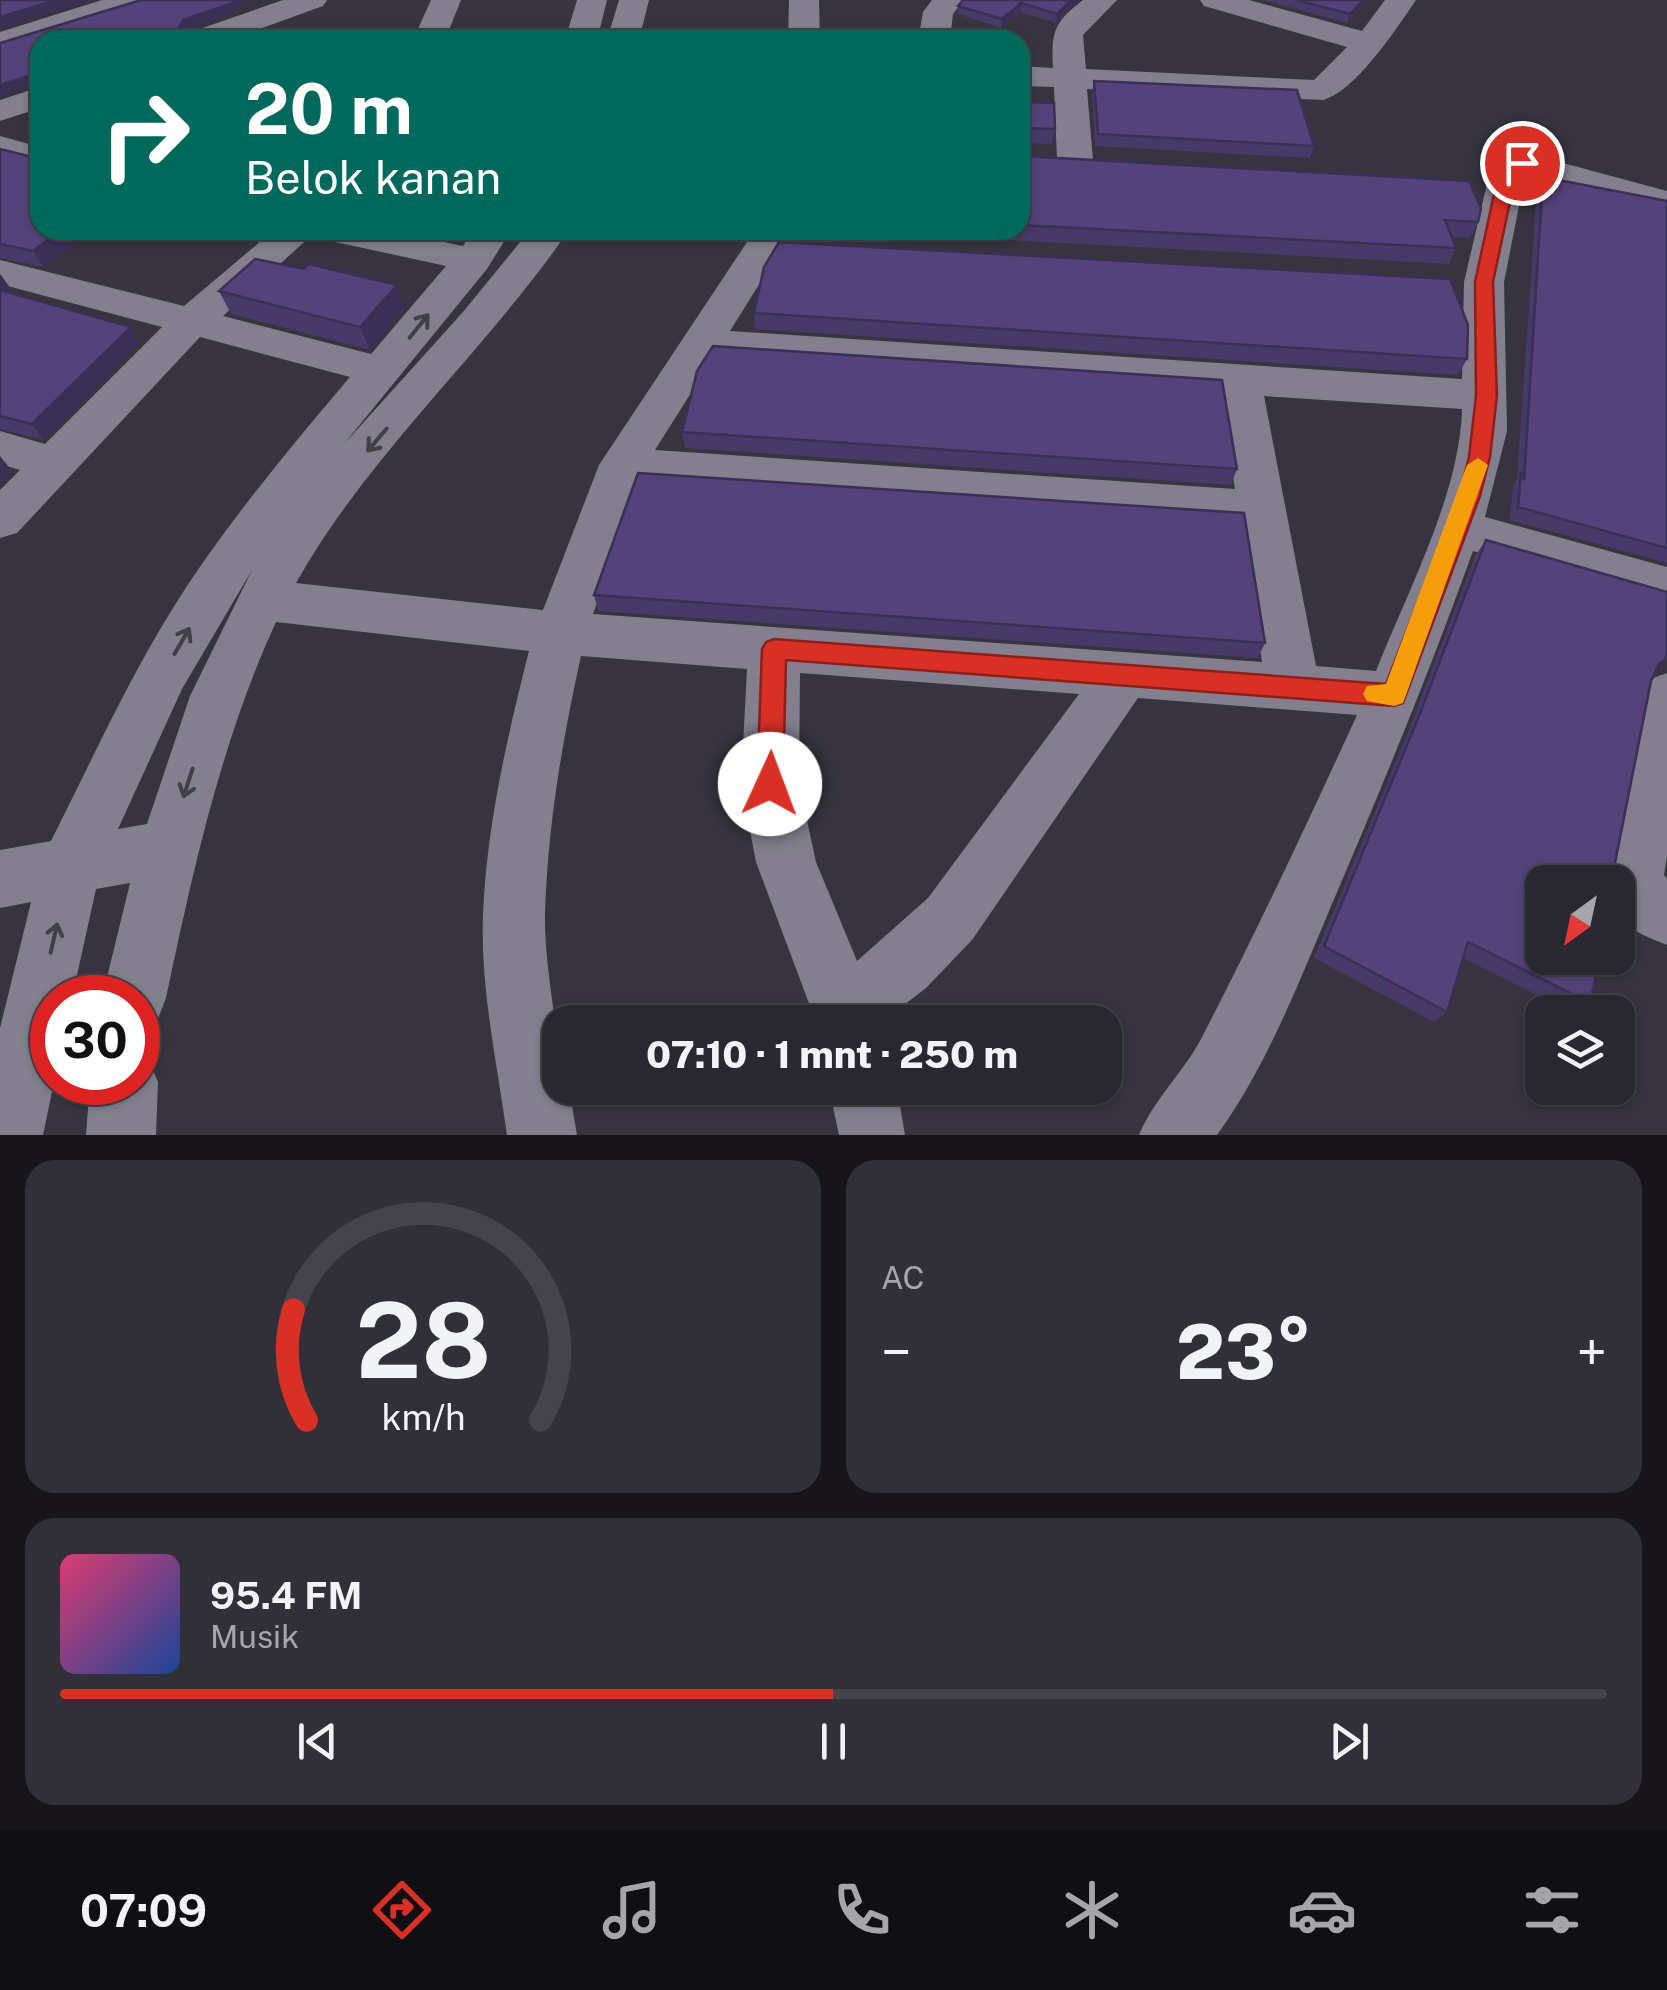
<!DOCTYPE html>
<html lang="id">
<meta charset="utf-8">
<style>
:root{--surface:#292730;--page:#312f38;--text:#f1f3f6;--muted:#a5a5ab;--line:#45444c;--accent:#d93025}
body{margin:0;font-family:"Public Sans",sans-serif;background:var(--page);color:var(--text);height:100vh;display:flex;flex-direction:column;font-size:38px;white-space:nowrap}
*{box-sizing:border-box;margin:0}
p{font-size:32px;color:var(--muted)}
.icon{flex:none;width:55px;height:55px;fill:none;stroke:currentColor;stroke-width:2;stroke-linecap:round;stroke-linejoin:round}
.map{position:relative;height:1135px;overflow:hidden}
.panel{display:flex;flex-direction:column;gap:25px;padding:25px;background:#17151a;flex:1}
.panel>*{flex:none}
.hud{position:absolute;left:30px;top:30px;width:1000px;height:210px;border-radius:30px;box-shadow:0 2px 8px #0004,0 0 0 2px var(--line);background:#00695c;color:#fff;overflow:hidden}
.needle{width:65px;rotate:213deg}
.buttons{position:absolute;left:1525px;top:865px;display:grid;gap:20px}
.buttons a{display:grid;place-items:center;width:110px;height:110px;border-radius:20px;background:var(--surface);box-shadow:0 2px 8px #0004,0 0 0 2px var(--line);font-size:50px}
.speed{position:absolute;left:30px;top:975px;display:flex;gap:20px;font-size:50px;font-weight:700;text-align:center}
.speed>*{display:grid;place-content:center;width:130px;height:130px;border-radius:50%;background:var(--surface);box-shadow:0 2px 8px #0004,0 0 0 2px var(--line);line-height:1}
.speed .limit{border:15px solid #d22;background:#fff;color:#111}
.pin{position:absolute;display:grid;place-items:center;width:85px;height:85px;color:#fff;margin:-42px;border:5px solid #fff;border-radius:50%;box-shadow:0 2px 10px #0007}
.me{position:absolute;width:110px;margin:-55px;rotate:2deg;stroke-linejoin:round;filter:drop-shadow(0 0 8px #0008)}
.turn{display:flex;align-items:center;gap:35px;height:210px;padding:0 50px;font-size:45px}
.turn .icon{width:130px;height:130px;stroke-width:2.5}
.turn b{display:block;font-size:70px;line-height:85px}
.big{font-size:75px;font-weight:800;line-height:1.1}
.panel .card{flex:1;display:flex;flex-direction:column;justify-content:center;gap:15px;min-width:0;padding:0 35px;border-radius:30px;background:var(--page)}
.panel .dial{align-items:center;gap:0}
.dial svg{height:260px;overflow:visible;fill:none;stroke:var(--line);stroke-width:7;stroke-linecap:round;text-anchor:middle}
.dial text{fill:var(--text);stroke:none}
.song{display:flex;align-items:center;gap:30px}
.cover{width:120px;height:120px;border-radius:15px;background:linear-gradient(135deg,hsl(340 70% 55%),hsl(220 70% 35%))}
.played{height:10px;border-radius:5px;background:linear-gradient(90deg,var(--accent) 50%,var(--line) 50%)}
.keys{display:flex;justify-content:space-around;direction:ltr}
.heat{display:flex;justify-content:space-between;align-items:center;font-size:55px;direction:ltr}
.panel .tiles{flex:1;display:grid;gap:25px;grid-template-columns:1fr 1fr}
.card:last-child{grid-column:span 2}
.trip{position:absolute;left:542px;top:1005px;width:580px;height:100px;border-radius:30px;background:var(--surface);box-shadow:0 2px 8px #0004,0 0 0 2px var(--line);font-weight:800;line-height:100px;text-align:center}
.dock{display:flex;height:160px;justify-content:space-around;align-items:center;background:#101013;color:var(--muted)}
.dock .icon{width:70px;height:70px}
.dock .active{color:var(--accent)}
.dock b{font-size:45px;color:var(--text)}
.map>svg:first-child{display:block}
.lines{fill:none;stroke-linecap:round;stroke-linejoin:round}
.street{fill:#837f8e;fill-rule:evenodd}
.wall{fill:#473a69}
.shaded-wall{fill:#3a2f55}
.building{fill:#53437a;stroke:#3a2f55;stroke-width:2.5}
.oneway{stroke:#413f48}
.route{fill:#d93025;stroke:#8d1f18;stroke-width:2.5}
.slow{fill:#f59e0b}
</style>
<div class="map">
<svg width="1667" height="1135" viewBox="0 0 1667 1135">
<rect width="100%" height="100%" fill="#373440"/>
<g class="lines">
<g class="street">
<path d="M 102,0 L 148,0 L 144,6 L 0,52 L 0,32 Z"/>
<path d="M 283,0 L 327,0 L 323,6 L 229,40 L 183,40 L 188,33 Z"/>
<path d="M 431,0 L 461,0 L 445,40 L 413,40 Z"/>
<path d="M 577,0 L 607,0 L 597,40 L 565,40 Z"/>
<path d="M 619,0 L 649,0 L 639,40 L 607,40 Z"/>
<path d="M 789,0 L 819,0 L 820,40 L 788,40 Z"/>
<path d="M 932,0 L 964,0 L 953,14 L 950,40 L 918,40 L 923,12 Z"/>
<path d="M 1083,0 L 1117,0 L 1083,35 L 1086,69 L 1314,80 L 1347,47 L 1204,6 L 1200,0 L 1249,0 L 1362,31 L 1385,0 L 1416,0 C 1397,28 1355,92 1323,100 L 1087,89 L 1093,160 L 1088,168 L 1075,171 L 1062,168 L 1057,160 L 1054,87 L 1020,86 L 1020,66 L 1053,68 C 1051,32 1054,22 1083,0 Z"/>
<path d="M 40,87 L 40,108 L 0,121 L 0,100 Z"/>
<path d="M 0,136 L 40,147 L 40,169 L 0,158 Z"/>
<path d="M 1522,152 L 1667,191 L 1667,214 L 1538,176 L 1525,176 L 1504,282 L 1507,431 L 1485,517 L 1667,567 L 1667,607 L 1473,551 C 1430,671 1382,787 1332,904 C 1299,982 1267,1066 1217,1135 L 1139,1135 C 1154,1099 1183,1073 1201,1039 C 1256,933 1307,824 1357,715 L 1138,698 L 972,940 L 926,988 L 882,1022 L 816,1022 L 756,862 L 741,784 L 747,669 L 581,656 C 562,742 548,824 545,913 C 544,971 560,1029 560,1088 L 569,1088 L 577,1135 L 507,1135 C 497,1063 480,987 483,914 C 487,824 507,738 529,651 L 276,622 C 221,742 193,870 166,998 L 157,1021 L 138,1029 L 138,998 L 102,998 L 130,883 L 96,889 L 72,998 L 52,998 L 54,1082 L 43,1135 L 0,1135 L 0,1028 L 31,902 L 0,908 L 0,850 L 51,841 C 95,754 135,664 189,583 C 238,510 293,444 350,377 L 200,337 L 17,533 L 0,538 L 0,490 L 20,470 L 0,464 L 0,431 L 45,444 L 162,327 L 0,284 L 0,260 L 184,306 L 274,230 L 386,230 L 463,246 L 473,230 L 511,230 L 487,269 L 344,444 L 463,312 L 530,230 L 569,230 C 485,352 369,453 296,583 L 543,610 L 599,465 L 755,230 L 793,230 L 730,331 L 1462,379 L 1464,282 L 1490,171 L 1495,163 ZM 314,233 L 317,238 L 446,266 L 371,354 L 223,316 ZM 713,358 L 1220,393 L 1235,489 L 655,450 ZM 1264,396 L 1462,409 C 1460,494 1407,592 1376,671 L 1316,666 ZM 639,483 L 1241,525 L 1262,662 L 593,614 ZM 252,570 L 190,696 L 147,824 L 118,829 L 182,689 ZM 800,673 L 1079,694 L 928,898 L 857,961 L 816,862 L 799,784 Z"/>
<path d="M 1667,673 L 1667,856 L 1664,875 L 1667,879 L 1667,945 C 1629,930 1618,925 1618,882 L 1604,882 L 1603,877 L 1640,696 L 1648,680 Z"/>
<path d="M 138,1054 L 148,1058 L 158,1082 L 156,1135 L 86,1135 L 90,1082 L 138,1082 Z"/>
<path d="M 829,1088 L 897,1088 L 905,1135 L 839,1135 Z"/>
</g>
</g>
<g class="wall">
<path d="M 1078,0 L 1056,23 L 1020,12 L 1001,28 L 958,14 L 958,6 Z"/>
<path d="M 1263,0 L 1367,0 L 1347,23 Z"/>
<path d="M 1094,81 L 1314,146 L 1310,158 L 1095,146 L 1092,93 Z"/>
<path d="M 1020,102 L 1055,129 L 1052,144 L 1020,143 Z"/>
<path d="M 0,149 L 40,230 L 91,230 L 43,267 L 0,258 Z"/>
<path d="M 1020,154 L 1022,156 L 1478,222 L 1470,238 L 1452,237 L 1456,248 L 1449,264 L 824,230 L 1020,230 Z"/>
<path d="M 1543,177 L 1667,201 L 1667,563 L 1510,520 L 1513,485 L 1517,479 L 1537,190 Z"/>
<path d="M 304,269 L 397,285 L 405,308 L 370,350 L 231,314 L 219,291 Z"/>
<path d="M 0,274 L 12,291 L 9,293 L 140,343 L 44,440 L 0,429 Z"/>
<path d="M 754,313 L 1467,359 L 1458,375 L 755,329 Z"/>
<path d="M 682,432 L 1237,469 L 1231,485 L 685,448 Z"/>
<path d="M 1486,540 L 1656,670 L 1651,681 L 1615,863 L 1590,1003 L 1576,1012 L 1571,1012 L 1463,958 L 1447,1012 L 1434,1022 L 1314,958 L 1409,730 L 1475,556 Z"/>
<path d="M 594,595 L 1265,643 L 1258,658 L 598,611 Z"/>
</g>
<g class="shaded-wall">
<path d="M 56,0 L 90,0 L 0,28 L 0,17 Z"/>
<path d="M 241,0 L 244,9 L 187,29 L 181,40 L 156,40 L 183,20 Z"/>
<path d="M 1071,0 L 1078,0 L 1056,23 L 1057,14 Z"/>
<path d="M 1363,0 L 1367,0 L 1347,23 L 1350,14 Z"/>
<path d="M 1021,3 L 1020,12 L 1001,28 L 1002,19 Z"/>
<path d="M 34,74 L 39,83 L 0,96 L 0,85 Z"/>
<path d="M 61,230 L 91,230 L 43,267 L 33,251 Z"/>
<path d="M 1,275 L 12,291 L 0,300 L 0,276 Z"/>
<path d="M 397,285 L 405,308 L 370,350 L 360,327 Z"/>
<path d="M 131,327 L 140,343 L 44,440 L 32,424 Z"/>
<path d="M 0,456 L 13,472 L 0,485 Z"/>
</g>
<g class="building">
<path d="M 0,0 L 56,0 L 0,17 Z"/>
<path d="M 141,0 L 241,0 L 183,20 L 176,33 L 156,40 L 40,40 L 40,80 L 39,81 L 34,74 L 0,85 L 0,43 Z"/>
<path d="M 963,0 L 1071,0 L 1057,14 L 1021,3 L 1002,19 L 958,6 Z"/>
<path d="M 1297,0 L 1363,0 L 1350,14 Z"/>
<path d="M 1094,81 L 1297,90 L 1314,146 L 1098,134 Z"/>
<path d="M 1020,102 L 1054,103 L 1055,129 L 1020,128 Z"/>
<path d="M 0,149 L 40,159 L 40,230 L 61,230 L 33,251 L 0,244 Z"/>
<path d="M 1020,154 L 1022,156 L 1469,181 L 1481,208 L 1478,222 L 1445,220 L 1456,248 L 1020,225 Z"/>
<path d="M 1543,177 L 1667,201 L 1667,548 L 1518,507 L 1521,472 L 1524,480 Z"/>
<path d="M 779,242 L 1450,279 L 1468,325 L 1467,359 L 754,313 L 764,267 Z"/>
<path d="M 255,259 L 304,269 L 309,264 L 397,285 L 360,327 L 219,291 Z"/>
<path d="M 0,290 L 131,327 L 32,424 L 0,416 Z"/>
<path d="M 713,346 L 1222,380 L 1237,469 L 682,432 L 697,371 Z"/>
<path d="M 638,473 L 1244,513 L 1265,643 L 594,595 Z"/>
<path d="M 1486,540 L 1667,592 L 1667,653 L 1665,660 L 1659,664 L 1651,681 L 1615,863 L 1619,873 L 1617,882 L 1542,882 L 1542,958 L 1600,958 L 1590,1003 L 1468,942 L 1447,1012 L 1324,946 L 1419,716 Z"/>
</g>
<defs><path id="oneway-shaft" d="M-6 0H5M1.5-3L5.5 0L1.5 3" fill="none" stroke-width="1.6" stroke-linecap="round" stroke-linejoin="round" transform="scale(2.5)"/></defs>
<g class="oneway">
<use href="#oneway-shaft" transform="translate(419 326) rotate(-51)"/>
<use href="#oneway-shaft" transform="translate(377 440) rotate(130)"/>
<use href="#oneway-shaft" transform="translate(182 641) rotate(-60)"/>
<use href="#oneway-shaft" transform="translate(188 783) rotate(108)"/>
<use href="#oneway-shaft" transform="translate(54 938) rotate(-77)"/>
</g>
<path class="route" d="M 1516,160 L 1530,163 L 1516,174 L 1493,282 L 1497,396 L 1490,457 L 1480,496 L 1403,703 L 1394,706 L 786,660 L 783,784 L 779,792 L 770,795 L 761,792 L 757,784 L 762,649 L 766,642 L 774,639 L 1386,684 L 1459,496 L 1469,457 L 1476,396 L 1475,282 L 1499,171 Z"/>
<path class="slow" d="M 1478,458 L 1488,465 L 1406,695 L 1403,703 L 1394,706 L 1367,701 L 1363,694 L 1367,686 L 1386,684 L 1467,465 Z"/>
</svg>
<div class="buttons">
<a><svg class="needle" viewBox="-14 -14 28 28"><path d="M0-13l5 13h-10z" fill="#e53935"/><path d="M0 13l5-13h-10z" fill="#a5a5ab"/></svg></a>
<a><svg class="icon" aria-label="layers" viewBox="0 0 24 24"><path d="M12 4l9 5-9 5-9-5zM3 14l9 5 9-5"/></svg></a>
</div>
<div class="speed"><div class="limit">30</div></div>
<div class="pin" style="left:1522px;top:163px;background:#d93025"><svg class="icon" aria-label="arrive" viewBox="0 0 24 24"><path d="M6 21V4h12l-3 4 3 4H6"/></svg></div>
<svg class="me" style="left:770px;top:784px" viewBox="-20 -20 40 40"><circle r="19" fill="#fff"/><path d="M0-13L10 11 0 6-10 11z" fill="#d93025"/></svg>
<div class="trip">07:10 · 1 mnt · 250 m</div>
<div class="hud">
<div class="turn"><svg class="icon" aria-label="right" viewBox="0 0 24 24"><path d="M7 20v-9h11M14 6l5 5-5 5"/></svg><div><b>20 m</b>Belok kanan</div></div>
</div>
</div>
<section class="panel">
<div class="tiles">
<div class="card dial"><svg viewBox="0 0 100 80">
<path d="M14 69A42 42 0 1 1 86 69"/>
<path d="M14 69A42 42 0 0 1 10 35" stroke="#d93025"/>
<text x="50" y="56" font-size="32" font-weight="700">28</text>
<text x="50" y="72" font-size="11">km/h</text>
</svg></div>
<div class="card"><p>AC</p>
<div class="heat"><a>−</a><b class="big">23°</b><a>+</a></div>
</div>
<div class="card">
<div class="song"><i class="cover"></i><div><b>95.4 FM</b><p>Musik</p></div></div>
<div class="played"></div>
<div class="keys"><svg class="icon" aria-label="previous" viewBox="0 0 24 24"><path d="M18 5L8 12l10 7zM5 5v14"/></svg><svg class="icon" aria-label="pause" viewBox="0 0 24 24"><path d="M8 5v14M16 5v14"/></svg><svg class="icon" aria-label="next" viewBox="0 0 24 24"><path d="M6 5l10 7-10 7zM19 5v14"/></svg></div>
</div>
</div>
</section>
<nav class="dock">
<b>07:09</b>
<svg class="icon active" aria-label="directions" viewBox="0 0 24 24"><path d="M12 3l9 9-9 9-9-9zM9 14v-3h6M13 9l2 2-2 2"/></svg>
<svg class="icon" aria-label="music" viewBox="0 0 24 24"><path d="M9 18V5l10-2v13"/><circle cx="6" cy="18" r="3"/><circle cx="16" cy="16" r="3"/></svg>
<svg class="icon" aria-label="phone" viewBox="0 0 24 24"><path d="M5 4h4l2 5-3 2q2 4 5 5l2-3 5 2v4C11 20 4 13 5 4z"/></svg>
<svg class="icon" aria-label="climate" viewBox="0 0 24 24"><path d="M12 3v18M4 7l16 10M4 17L20 7"/></svg>
<svg class="icon" aria-label="car" viewBox="0 0 24 24"><path d="M5 17H2v-5l4-1 3-4h7l3 4 3 1v5h-3M9 17h6M6 11h13"/><circle cx="7" cy="17" r="2"/><circle cx="17" cy="17" r="2"/></svg>
<svg class="icon" aria-label="filters" viewBox="0 0 24 24"><path d="M4 7h16M4 17h16"/><circle cx="9" cy="7" r="2"/><circle cx="15" cy="17" r="2"/></svg>
</nav>
